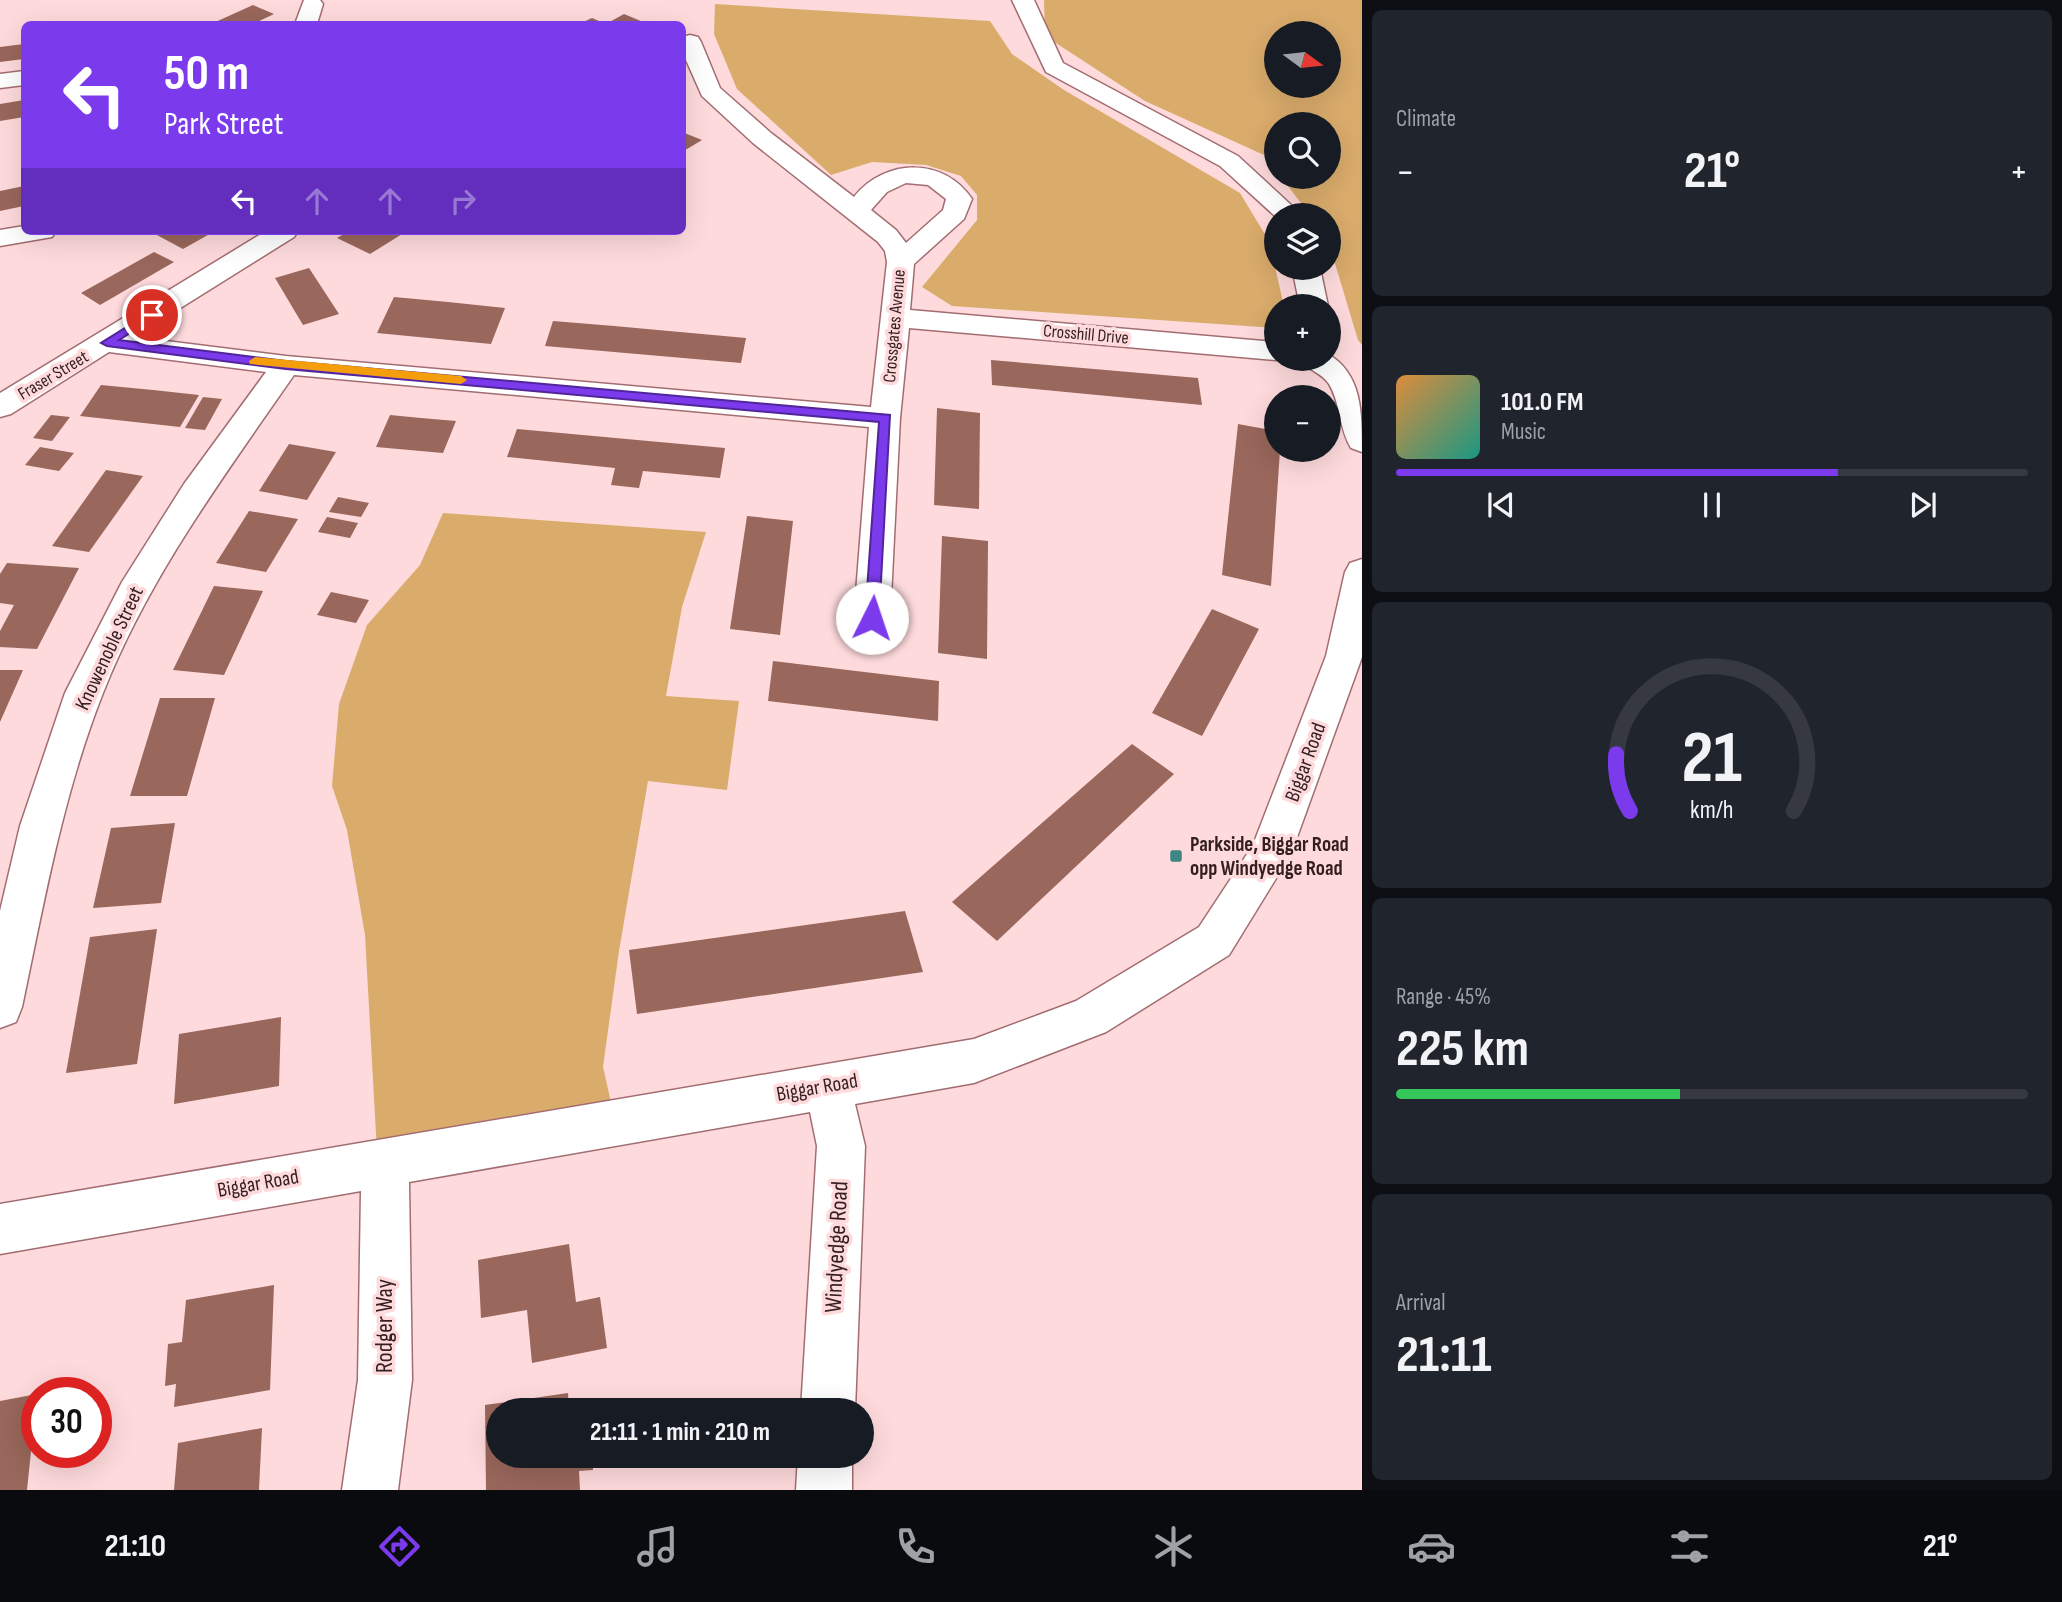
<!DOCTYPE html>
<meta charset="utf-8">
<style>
:root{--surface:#171b24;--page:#20242c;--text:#f1f3f6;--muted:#9ea1a6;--line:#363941;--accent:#7c3aed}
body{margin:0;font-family:"Sofia Sans Condensed",sans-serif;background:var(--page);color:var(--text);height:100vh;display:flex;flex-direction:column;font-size:26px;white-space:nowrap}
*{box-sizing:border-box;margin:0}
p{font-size:23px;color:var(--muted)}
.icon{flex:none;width:38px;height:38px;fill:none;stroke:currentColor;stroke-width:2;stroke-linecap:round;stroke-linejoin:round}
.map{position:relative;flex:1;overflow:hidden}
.details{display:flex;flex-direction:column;gap:10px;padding:10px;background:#0d0f14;width:700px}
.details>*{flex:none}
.top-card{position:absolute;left:21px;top:21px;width:665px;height:214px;border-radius:10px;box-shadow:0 7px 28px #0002;background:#7c3aed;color:#fff;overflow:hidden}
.needle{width:46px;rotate:105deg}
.controls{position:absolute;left:1264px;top:21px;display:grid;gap:14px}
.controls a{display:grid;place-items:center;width:77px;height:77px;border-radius:50%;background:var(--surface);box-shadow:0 7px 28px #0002;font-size:35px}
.speed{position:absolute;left:21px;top:1377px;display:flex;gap:14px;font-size:35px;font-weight:700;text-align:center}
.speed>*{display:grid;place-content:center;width:91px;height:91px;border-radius:50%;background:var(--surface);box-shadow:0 7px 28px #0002;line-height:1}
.speed .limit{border:10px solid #d22;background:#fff;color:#111}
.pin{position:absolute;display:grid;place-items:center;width:60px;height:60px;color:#fff;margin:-30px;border:4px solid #fff;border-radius:50%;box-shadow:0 2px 7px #0007}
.me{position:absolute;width:77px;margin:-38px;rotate:4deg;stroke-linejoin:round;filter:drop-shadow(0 0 5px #0008)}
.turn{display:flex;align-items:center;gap:24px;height:147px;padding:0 28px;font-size:32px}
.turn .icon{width:91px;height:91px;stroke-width:2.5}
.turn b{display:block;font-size:49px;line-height:60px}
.lanes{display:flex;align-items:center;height:66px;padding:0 28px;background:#0003;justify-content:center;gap:35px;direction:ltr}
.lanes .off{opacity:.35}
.big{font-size:52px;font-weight:700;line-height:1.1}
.details .widget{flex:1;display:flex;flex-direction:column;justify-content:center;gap:10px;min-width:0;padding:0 24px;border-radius:10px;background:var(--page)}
.details .dial{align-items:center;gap:0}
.dial svg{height:182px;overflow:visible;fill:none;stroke:var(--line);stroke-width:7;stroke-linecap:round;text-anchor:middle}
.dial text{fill:var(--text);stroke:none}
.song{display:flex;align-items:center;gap:21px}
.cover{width:84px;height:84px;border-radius:10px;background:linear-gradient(135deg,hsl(30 70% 55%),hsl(170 70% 35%))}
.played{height:7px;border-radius:4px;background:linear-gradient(90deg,var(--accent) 70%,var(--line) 70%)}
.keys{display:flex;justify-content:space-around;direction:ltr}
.heat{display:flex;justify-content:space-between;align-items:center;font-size:38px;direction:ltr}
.charge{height:10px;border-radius:5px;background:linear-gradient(90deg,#34c759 45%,var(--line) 0)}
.trip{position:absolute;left:486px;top:1398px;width:388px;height:70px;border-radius:35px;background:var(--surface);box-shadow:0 7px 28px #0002;font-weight:700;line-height:70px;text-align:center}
.tabs{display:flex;height:112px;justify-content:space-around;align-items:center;background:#090b0e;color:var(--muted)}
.tabs .icon{width:49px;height:49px}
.tabs .current{color:var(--accent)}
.tabs b{font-size:32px;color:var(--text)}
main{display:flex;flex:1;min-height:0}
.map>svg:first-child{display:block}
.green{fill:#daac6c;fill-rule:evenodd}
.building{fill:#99675b}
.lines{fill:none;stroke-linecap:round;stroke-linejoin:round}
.minor-casing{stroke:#a26d71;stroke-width:3}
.minor{fill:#fff;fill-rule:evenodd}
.route{fill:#7c3aed;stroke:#51269a;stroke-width:2}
.slow{fill:#f59e0b}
.poi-dot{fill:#3e8685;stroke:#fedadc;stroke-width:2.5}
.labels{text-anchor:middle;stroke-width:7;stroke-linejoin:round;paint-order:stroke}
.far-street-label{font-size:18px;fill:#341f20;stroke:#fedadc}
.street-label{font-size:21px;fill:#341f20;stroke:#fedadc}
.poi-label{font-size:21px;font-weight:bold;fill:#341f20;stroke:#fedadc;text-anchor:start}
.near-street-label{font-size:24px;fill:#341f20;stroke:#fedadc}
</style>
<main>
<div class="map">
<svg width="1362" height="1490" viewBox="0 0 1362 1490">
<rect width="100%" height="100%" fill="#fedadc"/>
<g class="green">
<path d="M 1044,0 L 1362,0 L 1362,345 L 1358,340 L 1328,240 L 1328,215 L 1310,215 L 1281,177 L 1328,177 L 1328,124 L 1276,124 L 1276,170 L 1264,155 L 1145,101 L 1045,36 ZM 1276,33 L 1328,33 L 1328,86 L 1276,86 Z"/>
<path d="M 715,4 L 990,21 L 1012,54 L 1064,90 L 1240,193 L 1269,241 L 1284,306 L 1276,306 L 1276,328 L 952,306 L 922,287 L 977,220 L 977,195 L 961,176 L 926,165 L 872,162 L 831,175 L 737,89 L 714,34 Z"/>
<path d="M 443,513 L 706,532 L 682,607 L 666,696 L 739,701 L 727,790 L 648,781 L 619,951 L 603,1067 L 613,1111 L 377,1152 L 365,935 L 347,830 L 332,786 L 339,704 L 367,625 L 420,565 Z"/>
</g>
<g class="building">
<path d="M 253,5 L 274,14 L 253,24 L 211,24 Z"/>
<path d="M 624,14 L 648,24 L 579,24 L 592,18 L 606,24 Z"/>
<path d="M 24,44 L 24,59 L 0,62 L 0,47 Z"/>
<path d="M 24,100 L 24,117 L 0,121 L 0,104 Z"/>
<path d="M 682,132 L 702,140 L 682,152 Z"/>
<path d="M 24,186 L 24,206 L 0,211 L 0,191 Z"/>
<path d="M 160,231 L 215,231 L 183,249 L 155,234 Z"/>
<path d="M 349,231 L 407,231 L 370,254 L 337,238 Z"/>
<path d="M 154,252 L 174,262 L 100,305 L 81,293 Z"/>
<path d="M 309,268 L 339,314 L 303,325 L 275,278 Z"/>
<path d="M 394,297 L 448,302 L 505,308 L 491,344 L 377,333 Z"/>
<path d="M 553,321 L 614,326 L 746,338 L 741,363 L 545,346 Z"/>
<path d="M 991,360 L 1198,378 L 1202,405 L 992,385 Z"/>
<path d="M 101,385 L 153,390 L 199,395 L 180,427 L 80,416 Z"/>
<path d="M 203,397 L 222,399 L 205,430 L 185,428 Z"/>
<path d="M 937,408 L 980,413 L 979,509 L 934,505 Z"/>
<path d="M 51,415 L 70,417 L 52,441 L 33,438 Z"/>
<path d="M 390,415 L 421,418 L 456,421 L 443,453 L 376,447 Z"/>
<path d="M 1238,424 L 1276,431 L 1276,450 L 1280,450 L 1271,586 L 1222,575 Z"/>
<path d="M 517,429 L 725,448 L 720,478 L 643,471 L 639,488 L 611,485 L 615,468 L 507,457 Z"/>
<path d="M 289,444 L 336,452 L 307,500 L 259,491 Z"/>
<path d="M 40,447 L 74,453 L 59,471 L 25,465 Z"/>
<path d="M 106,470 L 143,476 L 89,552 L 52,546 Z"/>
<path d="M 338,497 L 369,503 L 361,517 L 329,512 Z"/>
<path d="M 249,511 L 298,519 L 266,572 L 216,563 Z"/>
<path d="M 747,516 L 793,521 L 780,635 L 730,629 Z"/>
<path d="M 327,517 L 358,523 L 350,538 L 318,532 Z"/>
<path d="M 942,536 L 988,541 L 987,659 L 938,653 Z"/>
<path d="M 7,563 L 79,568 L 37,649 L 0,647 L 0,631 L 14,605 L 0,603 L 0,574 Z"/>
<path d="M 214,586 L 263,591 L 224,675 L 173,670 Z"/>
<path d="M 331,592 L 369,600 L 356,623 L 317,615 Z"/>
<path d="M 1212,609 L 1259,629 L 1202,736 L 1152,713 Z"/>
<path d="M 773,661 L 939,681 L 938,721 L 768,701 Z"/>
<path d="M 0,670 L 23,670 L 0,722 Z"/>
<path d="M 160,698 L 215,698 L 187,796 L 130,796 Z"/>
<path d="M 1132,744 L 1174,774 L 997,941 L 952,902 Z"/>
<path d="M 175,823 L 161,903 L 93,908 L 111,828 Z"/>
<path d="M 905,911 L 923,972 L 637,1014 L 629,950 Z"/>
<path d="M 157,929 L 137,1064 L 66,1073 L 90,937 Z"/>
<path d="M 281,1017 L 279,1086 L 174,1104 L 179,1034 Z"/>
<path d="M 569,1244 L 576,1302 L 600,1297 L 607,1348 L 532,1363 L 527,1310 L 481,1318 L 478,1260 Z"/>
<path d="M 274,1285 L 270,1390 L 174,1407 L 176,1384 L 165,1386 L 168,1344 L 182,1342 L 186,1300 Z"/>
<path d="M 568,1393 L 569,1410 L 499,1410 L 499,1456 L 592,1456 L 593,1470 L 579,1471 L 580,1490 L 486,1490 L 485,1405 Z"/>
<path d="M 37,1394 L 27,1490 L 0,1490 L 0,1401 Z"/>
<path d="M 262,1428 L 259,1490 L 174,1490 L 178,1443 Z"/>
</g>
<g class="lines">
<defs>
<g id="minor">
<path d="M 304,0 L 320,0 L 323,4 L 317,24 L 295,24 Z"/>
<path d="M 1012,0 L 1034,0 L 1063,63 L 1238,156 L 1302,215 L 1276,217 L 1220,166 L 1046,72 Z"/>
<path d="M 690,35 L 698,37 L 701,42 L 720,88 L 771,133 L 854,197 C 885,158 944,157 972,199 L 964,219 L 914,264 L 910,310 L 1276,342 L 1276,359 L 1282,359 L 1276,360 L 909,328 L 900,418 L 890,618 L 885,628 L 872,631 L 859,628 L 854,618 L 869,427 L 294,375 C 224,476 148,578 103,693 C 63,794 44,902 22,1007 L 16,1022 L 0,1028 L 0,911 L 20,826 L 65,693 L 122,582 L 184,484 L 266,372 L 109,352 L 11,414 L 0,417 L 0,393 L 266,231 L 298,231 L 294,237 L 134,337 L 286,356 L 871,407 L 887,262 L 885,251 L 878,242 L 753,143 L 702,96 L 682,51 L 682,37 ZM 906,183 L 928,185 L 946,199 L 943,210 L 906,243 L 896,230 L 871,210 L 887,192 Z"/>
<path d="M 24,71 L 24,85 L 0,88 L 0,74 Z"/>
<path d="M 24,226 L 24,231 L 56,231 L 52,237 L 0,246 L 0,230 Z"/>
<path d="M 1292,268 L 1320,268 L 1328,306 L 1300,306 Z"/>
<path d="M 1328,354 C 1362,374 1362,412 1362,452 L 1351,448 C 1339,429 1341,404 1329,384 C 1321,372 1307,370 1299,359 L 1328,359 Z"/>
<path d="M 1362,559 L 1362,657 L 1291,854 L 1229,955 L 1106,1032 L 974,1083 L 855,1104 L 865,1146 L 855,1410 L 801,1410 L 817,1146 L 810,1112 L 409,1182 L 412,1380 L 398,1490 L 342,1490 L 358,1380 L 361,1191 L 0,1254 L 0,1204 L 974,1039 L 1076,1001 L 1199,927 L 1253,845 L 1326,656 L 1345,572 L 1350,563 Z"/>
<path d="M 798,1456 L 852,1456 L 852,1490 L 796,1490 Z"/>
</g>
</defs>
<use href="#minor" class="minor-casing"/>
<use href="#minor" class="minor"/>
</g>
<path class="route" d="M 152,311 L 156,312 L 156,317 L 119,340 L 286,361 L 890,415 L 879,618 L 872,623 L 865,618 L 879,422 L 286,369 L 107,346 L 101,343 Z"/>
<path class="slow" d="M 255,357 L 461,376 L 467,380 L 461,384 L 250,364 L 249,361 Z"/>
<rect class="poi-dot" x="1169" y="849" width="14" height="14" rx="3.5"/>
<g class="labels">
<g class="far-street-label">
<text transform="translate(894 326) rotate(-85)" y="6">Crossgates Avenue</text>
<text transform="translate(1086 334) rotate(5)" y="6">Crosshill Drive</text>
<text transform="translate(53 375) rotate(-31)" y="6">Fraser Street</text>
</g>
<g class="street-label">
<text transform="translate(109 648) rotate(-65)" y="7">Knowenoble Street</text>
<text transform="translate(1305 762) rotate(-70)" y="7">Biggar Road</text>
<text transform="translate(817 1087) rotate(-10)" y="7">Biggar Road</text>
<text transform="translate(258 1183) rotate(-10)" y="7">Biggar Road</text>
</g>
<g class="poi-label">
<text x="1190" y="851">Parkside, Biggar Road<tspan x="1190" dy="24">opp Windyedge Road</tspan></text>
</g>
<g class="near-street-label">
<text transform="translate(836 1247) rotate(-87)" y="8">Windyedge Road</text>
<text transform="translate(384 1326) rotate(-90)" y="8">Rodger Way</text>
</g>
</g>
</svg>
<div class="controls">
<a><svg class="needle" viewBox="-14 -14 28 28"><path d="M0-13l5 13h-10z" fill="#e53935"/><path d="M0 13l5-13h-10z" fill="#9ea1a6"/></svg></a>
<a><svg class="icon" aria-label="search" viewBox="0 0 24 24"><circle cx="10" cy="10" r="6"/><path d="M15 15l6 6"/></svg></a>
<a><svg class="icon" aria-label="layers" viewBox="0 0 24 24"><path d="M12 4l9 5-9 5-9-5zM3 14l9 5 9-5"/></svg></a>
<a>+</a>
<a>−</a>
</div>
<div class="speed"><div class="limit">30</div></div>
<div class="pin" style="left:152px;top:315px;background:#d93025"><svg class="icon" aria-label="arrive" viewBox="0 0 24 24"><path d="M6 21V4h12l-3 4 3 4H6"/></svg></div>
<svg class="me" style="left:872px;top:618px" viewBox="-20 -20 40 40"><circle r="19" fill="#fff"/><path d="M0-13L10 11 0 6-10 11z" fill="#7c3aed"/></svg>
<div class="trip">21:11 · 1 min · 210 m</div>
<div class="top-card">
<div class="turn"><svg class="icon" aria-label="left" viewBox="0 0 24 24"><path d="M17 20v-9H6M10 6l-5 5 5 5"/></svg><div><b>50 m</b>Park Street</div></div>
<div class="lanes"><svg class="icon" aria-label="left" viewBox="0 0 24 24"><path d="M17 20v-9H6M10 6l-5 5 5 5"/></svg><svg class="icon off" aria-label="ahead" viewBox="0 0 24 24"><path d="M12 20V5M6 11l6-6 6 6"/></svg><svg class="icon off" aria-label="ahead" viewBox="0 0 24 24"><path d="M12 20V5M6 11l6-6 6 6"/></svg><svg class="icon off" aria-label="right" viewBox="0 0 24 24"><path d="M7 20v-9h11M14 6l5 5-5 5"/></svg></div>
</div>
</div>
<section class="details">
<div class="widget"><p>Climate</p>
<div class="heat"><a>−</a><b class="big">21°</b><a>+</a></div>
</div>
<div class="widget">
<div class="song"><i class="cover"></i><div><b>101.0 FM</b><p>Music</p></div></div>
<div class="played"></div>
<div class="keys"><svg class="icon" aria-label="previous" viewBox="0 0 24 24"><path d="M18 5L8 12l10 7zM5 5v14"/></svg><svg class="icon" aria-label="pause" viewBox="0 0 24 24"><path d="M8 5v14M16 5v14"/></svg><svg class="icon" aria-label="next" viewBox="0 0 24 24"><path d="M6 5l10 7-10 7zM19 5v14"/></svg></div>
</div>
<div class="widget dial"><svg viewBox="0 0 100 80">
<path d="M14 69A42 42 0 1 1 86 69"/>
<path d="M14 69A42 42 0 0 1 8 44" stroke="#7c3aed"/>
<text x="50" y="56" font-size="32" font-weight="700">21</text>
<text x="50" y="72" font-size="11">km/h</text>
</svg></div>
<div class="widget"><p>Range · 45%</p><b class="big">225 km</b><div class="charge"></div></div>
<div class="widget"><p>Arrival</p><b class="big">21:11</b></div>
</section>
</main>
<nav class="tabs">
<b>21:10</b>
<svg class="icon current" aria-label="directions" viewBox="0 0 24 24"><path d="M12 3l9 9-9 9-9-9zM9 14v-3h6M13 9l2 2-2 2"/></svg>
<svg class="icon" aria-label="music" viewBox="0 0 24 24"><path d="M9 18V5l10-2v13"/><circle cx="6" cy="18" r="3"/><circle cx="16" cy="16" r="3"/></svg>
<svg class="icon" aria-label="phone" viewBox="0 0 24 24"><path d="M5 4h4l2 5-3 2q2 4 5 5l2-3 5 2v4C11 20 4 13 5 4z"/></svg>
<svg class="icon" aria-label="climate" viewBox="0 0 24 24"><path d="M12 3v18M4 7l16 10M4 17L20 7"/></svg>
<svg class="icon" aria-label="car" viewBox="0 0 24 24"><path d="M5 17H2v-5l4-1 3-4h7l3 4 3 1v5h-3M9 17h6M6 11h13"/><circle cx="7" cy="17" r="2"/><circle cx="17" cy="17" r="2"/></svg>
<svg class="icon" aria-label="filters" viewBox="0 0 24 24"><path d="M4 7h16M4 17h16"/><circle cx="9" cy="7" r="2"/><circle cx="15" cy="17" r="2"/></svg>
<b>21°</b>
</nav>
